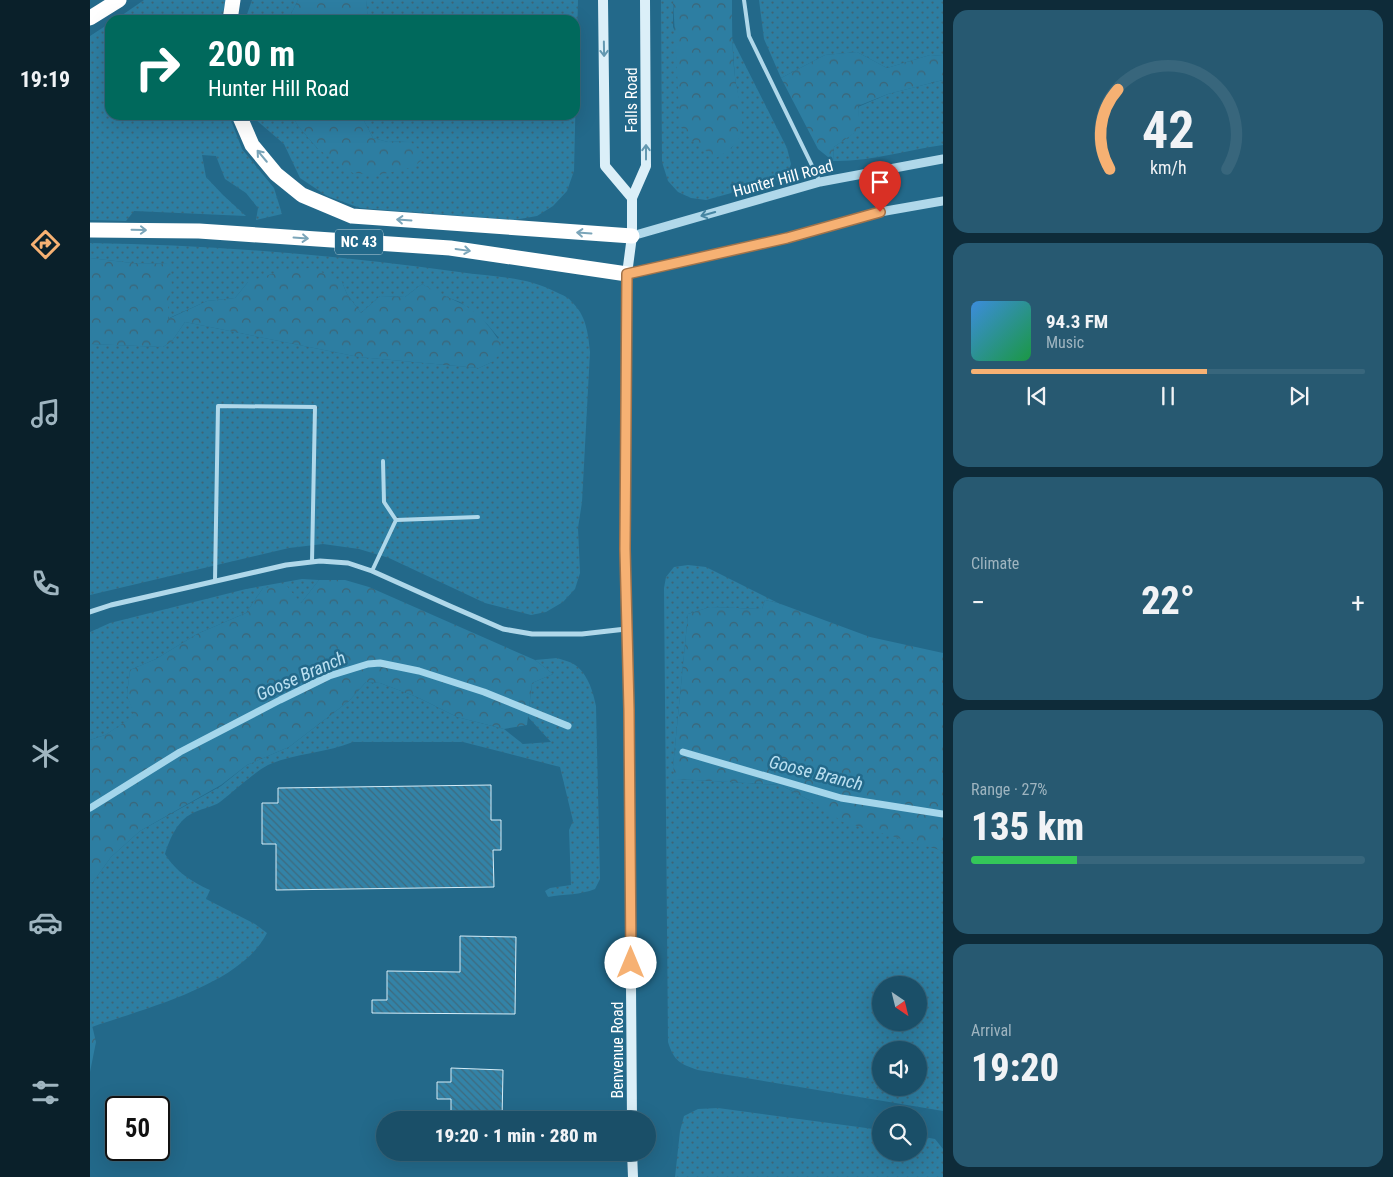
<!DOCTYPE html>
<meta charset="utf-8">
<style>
:root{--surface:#1a4f68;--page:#275971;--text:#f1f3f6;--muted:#9fb5c0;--line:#38667c;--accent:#f6b173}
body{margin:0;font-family:"Roboto Condensed",sans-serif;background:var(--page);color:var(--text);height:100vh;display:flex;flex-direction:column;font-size:19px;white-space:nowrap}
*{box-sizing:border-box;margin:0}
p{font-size:16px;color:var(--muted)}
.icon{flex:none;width:28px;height:28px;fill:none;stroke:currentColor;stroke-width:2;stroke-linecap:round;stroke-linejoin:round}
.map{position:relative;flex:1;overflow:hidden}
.side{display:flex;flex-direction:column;gap:10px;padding:10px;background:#0e2b39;width:450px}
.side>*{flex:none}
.hud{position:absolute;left:15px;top:15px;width:475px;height:105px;border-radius:15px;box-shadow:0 5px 20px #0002,0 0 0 1px var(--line);background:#00695c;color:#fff;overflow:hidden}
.needle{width:32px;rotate:145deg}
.fabs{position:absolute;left:782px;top:976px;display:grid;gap:10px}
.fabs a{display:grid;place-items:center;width:55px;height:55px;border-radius:50%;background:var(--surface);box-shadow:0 5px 20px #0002,0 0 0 1px var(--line);font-size:25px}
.speed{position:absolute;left:15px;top:1096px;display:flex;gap:10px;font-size:25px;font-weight:700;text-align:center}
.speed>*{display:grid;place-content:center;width:65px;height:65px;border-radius:50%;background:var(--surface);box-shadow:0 5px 20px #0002,0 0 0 1px var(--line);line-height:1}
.speed .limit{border:2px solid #111;border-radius:8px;background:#fff;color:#111}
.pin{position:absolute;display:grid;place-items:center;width:42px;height:42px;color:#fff;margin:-51px -21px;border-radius:50% 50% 50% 0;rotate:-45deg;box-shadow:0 0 5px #0007}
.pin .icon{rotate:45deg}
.me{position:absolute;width:55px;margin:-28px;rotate:0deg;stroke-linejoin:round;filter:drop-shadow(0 0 4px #0008)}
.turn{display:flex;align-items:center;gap:18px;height:105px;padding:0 20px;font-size:22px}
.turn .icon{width:65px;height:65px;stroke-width:2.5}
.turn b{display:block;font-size:35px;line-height:42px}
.big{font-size:38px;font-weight:800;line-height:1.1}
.side .card{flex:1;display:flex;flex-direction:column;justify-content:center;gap:8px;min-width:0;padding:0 18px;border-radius:15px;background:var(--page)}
.side .dial{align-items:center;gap:0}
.dial svg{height:130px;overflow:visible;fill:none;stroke:var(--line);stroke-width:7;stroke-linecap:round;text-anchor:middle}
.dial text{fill:var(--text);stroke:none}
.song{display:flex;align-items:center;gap:15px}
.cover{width:60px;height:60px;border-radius:8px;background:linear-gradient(135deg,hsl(210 70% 55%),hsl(140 70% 35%))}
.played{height:5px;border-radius:2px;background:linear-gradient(90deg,var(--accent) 60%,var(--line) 60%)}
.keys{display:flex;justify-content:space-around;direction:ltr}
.heat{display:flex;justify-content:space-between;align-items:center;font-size:28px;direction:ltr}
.charge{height:8px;border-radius:4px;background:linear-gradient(90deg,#34c759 27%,var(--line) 0)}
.trip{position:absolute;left:286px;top:1111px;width:280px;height:50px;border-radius:25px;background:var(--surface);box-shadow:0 5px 20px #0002,0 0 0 1px var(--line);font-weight:800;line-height:50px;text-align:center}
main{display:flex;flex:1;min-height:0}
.tab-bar{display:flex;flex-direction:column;width:90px;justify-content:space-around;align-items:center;background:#0a202a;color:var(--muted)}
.tab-bar .icon{width:35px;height:35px}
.tab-bar .selected{color:var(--accent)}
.tab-bar b{font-size:22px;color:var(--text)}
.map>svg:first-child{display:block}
.grass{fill:url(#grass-dots);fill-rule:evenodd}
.forest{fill:url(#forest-crowns)}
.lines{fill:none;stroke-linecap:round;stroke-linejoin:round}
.stream{stroke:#a4d6eb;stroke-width:7}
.building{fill:url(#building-back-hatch);stroke:#d5edf8}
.service{stroke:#b0d8ea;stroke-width:4}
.minor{stroke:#b0d8ea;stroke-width:5}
.tertiary{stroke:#b0d8ea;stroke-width:9}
.secondary{stroke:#dbeff8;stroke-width:10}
.motorway{stroke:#fff;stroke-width:15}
.oneway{stroke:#6398b0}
.oneway2{stroke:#7ba5b9}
.oneway3{stroke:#4685a2}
.route-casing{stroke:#a0734b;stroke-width:12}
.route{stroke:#f6b173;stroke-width:9}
.labels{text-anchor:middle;stroke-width:5;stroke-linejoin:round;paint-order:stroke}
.shield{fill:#23698a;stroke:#bdd2dc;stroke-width:1}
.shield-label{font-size:15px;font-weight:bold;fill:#fff}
.street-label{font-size:16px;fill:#fff;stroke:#23698a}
.water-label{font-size:18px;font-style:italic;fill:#bce1f2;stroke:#23698a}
</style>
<main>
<nav class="tab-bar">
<b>19:19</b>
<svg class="icon selected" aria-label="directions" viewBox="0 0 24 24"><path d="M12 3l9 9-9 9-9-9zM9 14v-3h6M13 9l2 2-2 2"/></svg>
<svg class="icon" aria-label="music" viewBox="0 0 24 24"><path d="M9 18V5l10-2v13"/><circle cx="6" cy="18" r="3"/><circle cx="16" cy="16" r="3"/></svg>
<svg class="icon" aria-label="phone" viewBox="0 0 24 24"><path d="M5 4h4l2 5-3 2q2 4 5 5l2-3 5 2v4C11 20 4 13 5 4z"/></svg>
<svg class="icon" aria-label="climate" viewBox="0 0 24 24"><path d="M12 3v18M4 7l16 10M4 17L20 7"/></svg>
<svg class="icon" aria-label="car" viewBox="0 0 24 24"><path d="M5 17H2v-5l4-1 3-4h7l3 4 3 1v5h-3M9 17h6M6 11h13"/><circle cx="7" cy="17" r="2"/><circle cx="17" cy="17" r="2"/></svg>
<svg class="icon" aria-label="filters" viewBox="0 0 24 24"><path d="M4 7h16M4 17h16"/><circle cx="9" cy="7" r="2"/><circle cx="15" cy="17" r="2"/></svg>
</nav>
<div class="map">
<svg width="853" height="1177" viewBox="0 0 853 1177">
<defs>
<pattern id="grass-dots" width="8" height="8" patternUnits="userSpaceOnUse" patternTransform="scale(1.25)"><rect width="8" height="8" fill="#2d7ea2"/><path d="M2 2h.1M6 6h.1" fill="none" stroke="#3c6577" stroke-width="1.8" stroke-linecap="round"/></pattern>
<pattern id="forest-crowns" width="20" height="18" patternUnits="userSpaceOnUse" patternTransform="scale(1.25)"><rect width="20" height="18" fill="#2d7ea2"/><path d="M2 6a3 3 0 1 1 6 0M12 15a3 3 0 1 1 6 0" fill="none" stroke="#3c6577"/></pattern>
<pattern id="building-back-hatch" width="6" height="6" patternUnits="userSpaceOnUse" patternTransform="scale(1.25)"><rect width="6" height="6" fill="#3383a7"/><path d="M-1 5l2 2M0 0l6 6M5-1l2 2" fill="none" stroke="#3e6a7e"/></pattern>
</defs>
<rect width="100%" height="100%" fill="#23698a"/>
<g class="grass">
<path d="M 54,0 L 136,0 L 131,20 L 25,20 Z"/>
<path d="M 162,0 L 208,0 L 198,20 L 155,20 Z"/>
<path d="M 276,0 L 488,0 L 484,171 L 477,191 L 463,206 L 447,216 L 424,220 L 270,208 L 237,196 L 210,178 L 194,144 L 165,119 L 164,115 L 202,115 L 208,126 L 228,149 L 320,141 L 298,142 L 283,138 L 271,115 L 485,115 L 485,20 L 278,20 Z"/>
<path d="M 571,0 L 583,0 L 583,27 L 641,149 L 651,132 L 651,113 L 645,78 L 642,39 L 697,148 L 701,164 L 698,173 L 688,180 L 616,200 L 601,198 L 588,192 L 578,181 L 572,162 Z"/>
<path d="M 669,0 L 853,0 L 853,56 L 840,55 L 797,68 L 767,52 L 735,55 L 691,78 L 674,39 Z"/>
<path d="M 20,23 L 20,115 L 139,115 L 152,149 L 184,188 L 192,214 L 166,220 L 168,208 L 156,193 L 135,179 L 126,156 L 112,155 L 116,177 L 133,195 L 156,216 L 44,211 L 36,221 L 0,220 L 0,36 Z"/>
<path d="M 853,80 L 853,145 C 817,150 779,162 743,161 L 744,147 L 769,129 L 768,107 L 798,94 Z"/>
<path d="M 0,243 C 124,245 247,255 369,272 C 404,277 436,276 468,293 C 472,295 478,297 481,301 C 496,315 498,332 500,352 L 492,502 L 488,528 L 490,573 L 485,589 L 473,602 L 456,612 L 441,615 L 395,603 L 299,558 L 269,549 L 233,544 L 199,548 L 0,595 L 0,344 L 73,347 L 82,341 L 95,322 L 269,357 L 389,368 L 402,362 L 408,337 L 397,324 L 370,302 L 348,294 L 332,284 L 315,297 L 290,296 L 271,313 L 257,294 L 252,282 L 158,282 L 145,298 L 117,301 L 77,319 L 79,264 L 42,263 L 0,258 Z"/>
<path d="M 598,565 L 616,567 L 688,603 L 675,600 L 672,609 L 620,607 L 598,614 L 583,767 L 587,779 L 691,785 L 719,800 L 853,851 L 853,1111 L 608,1070 C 590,1064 584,1061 578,1042 L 574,588 L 576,577 L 584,567 ZM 791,985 L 829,985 L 829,1022 L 791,1022 ZM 791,1050 L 829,1050 L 829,1088 L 791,1088 Z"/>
<path d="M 212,579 L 229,580 L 211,603 L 173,588 L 156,613 L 107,634 L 66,659 L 40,670 L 37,695 L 45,716 L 15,735 L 0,740 L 0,632 L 20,623 L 156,589 Z"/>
<path d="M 467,658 C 472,660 478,661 482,663 C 497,671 503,691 506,706 L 510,879 L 505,889 C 491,895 474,894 458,897 L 455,891 L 460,888 L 481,885 L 479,830 L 483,821 L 470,767 L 373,742 L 263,742 C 236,753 205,753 178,765 C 160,775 146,790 130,802 C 123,807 113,808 105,812 C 88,819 80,838 75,854 C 86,872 102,882 120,890 L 116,899 L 165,924 L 177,933 C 151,985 55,1008 2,1027 L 0,1017 L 0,883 L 3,882 L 21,857 L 50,831 L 131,786 L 157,765 L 199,747 L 259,701 L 276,682 L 290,683 L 327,697 L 367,717 L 414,729 L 433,744 L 461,742 L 438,717 L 442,683 L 463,674 L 445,660 Z"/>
<path d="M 628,1108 L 791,1130 L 791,1152 L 829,1152 L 829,1136 L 845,1139 L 853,1149 L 853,1177 L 585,1177 L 590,1131 L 594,1116 L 608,1109 Z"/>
</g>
<g class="forest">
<path d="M 208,0 L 276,0 L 278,20 L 198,20 Z"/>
<path d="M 583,0 L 642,0 C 642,26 642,52 645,77 C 647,94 655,114 651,131 C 649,145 636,152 626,158 L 602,141 L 590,126 Z"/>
<path d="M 767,52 L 797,68 L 840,55 L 853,56 L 853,80 L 798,94 L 768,106 L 770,129 L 744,147 L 743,161 L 728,149 L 691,78 L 735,55 Z"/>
<path d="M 202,115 L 271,115 L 283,138 L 298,142 L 320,141 L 336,157 L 323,167 L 289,175 L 263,173 L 228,149 L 208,126 Z"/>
<path d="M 0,258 L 42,263 L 79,264 L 82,286 L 78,306 L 78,319 L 117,301 L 145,298 L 158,282 L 193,270 L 223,268 L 252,282 L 257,294 L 271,313 L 290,296 L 315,297 L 332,284 C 344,291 356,296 368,302 C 388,311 405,331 414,350 L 402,362 L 389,368 L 269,357 L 95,322 L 82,341 L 73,347 L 0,344 Z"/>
<path d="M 229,580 L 255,580 L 279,587 L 445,660 L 463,674 L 442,683 L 437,725 L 414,729 L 367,717 L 327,697 L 290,683 L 276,682 L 259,701 L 199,747 L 157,765 L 131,785 L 50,831 L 21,857 L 3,882 L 0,883 L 0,740 L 15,735 L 44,716 L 37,695 L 40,670 L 66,659 L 107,634 L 156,613 L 173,588 L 196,585 L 211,603 Z"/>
<path d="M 675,600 L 688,603 L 780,637 L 853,653 L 853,851 L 753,822 L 719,800 L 691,785 L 586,779 L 583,767 L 598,614 L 620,607 L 672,609 Z"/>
<path d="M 0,1017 L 6,1042 L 0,1072 Z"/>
</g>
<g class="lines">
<g class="stream">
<path d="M 593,752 L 751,798 L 853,814"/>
<path d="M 0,808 L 90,752 L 190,700 L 239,676 L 278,664 L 290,663 L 329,671 L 394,692 L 478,726"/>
</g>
</g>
<g class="building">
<path d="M 401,785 L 401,820 L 411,820 L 411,850 L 403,850 L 404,887 L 186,890 L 186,844 L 172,844 L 172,803 L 188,803 L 188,788 Z"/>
<path d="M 370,936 L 426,937 L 425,1014 L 282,1013 L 282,1000 L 297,1000 L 297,971 L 370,972 Z"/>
<path d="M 361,1068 L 413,1070 L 412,1120 L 361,1120 L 361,1099 L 347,1099 L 347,1082 L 361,1082 Z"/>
</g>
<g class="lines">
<g class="service">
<path d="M 654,0 L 659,36 L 730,182"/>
<path d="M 293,461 L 294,502 L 306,520"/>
<path d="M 282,571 L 306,520 L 388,517"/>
<path d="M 125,581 L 128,406 L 225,407 L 222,562"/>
</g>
<path class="minor" d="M 0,612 L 21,605 L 196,565 L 230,561 L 258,563 L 282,571 L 360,606 L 413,629 L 442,634 L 492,634 L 536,629"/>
<g class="tertiary">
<path d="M 542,236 L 730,182 L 853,159"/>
<path d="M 537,274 L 697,238 L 790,212 L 853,201"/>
</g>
<g class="secondary">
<path d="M 513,0 L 515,166 L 542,198 L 542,236 L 537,274 L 535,549 L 539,710 L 542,1120"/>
<path d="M 542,198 L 556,166 L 555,0"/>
<path d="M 542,1152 L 543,1177"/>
</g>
<g class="motorway">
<path d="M 0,18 L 29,0"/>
<path d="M 140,20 L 143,0"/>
<path d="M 149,115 L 162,145 L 186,174 L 212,195 L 262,216 L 542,236"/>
<path d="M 0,230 L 109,231 L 360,248 L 537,274"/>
</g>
</g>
<defs><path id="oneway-shaft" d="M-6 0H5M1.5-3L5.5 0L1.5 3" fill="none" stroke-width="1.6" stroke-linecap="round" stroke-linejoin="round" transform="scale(1.25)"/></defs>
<g class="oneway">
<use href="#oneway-shaft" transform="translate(514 49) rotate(89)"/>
<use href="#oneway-shaft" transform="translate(556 152) rotate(-90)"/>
</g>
<g class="oneway2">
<use href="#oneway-shaft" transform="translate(172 156) rotate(-130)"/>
<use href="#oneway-shaft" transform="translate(314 220) rotate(-176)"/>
<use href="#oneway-shaft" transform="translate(49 230) rotate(1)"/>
<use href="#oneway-shaft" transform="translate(494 233) rotate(-176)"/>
<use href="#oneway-shaft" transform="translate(211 238) rotate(4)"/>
<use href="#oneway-shaft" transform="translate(373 250) rotate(8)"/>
</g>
<use class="oneway3" href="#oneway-shaft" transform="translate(618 214) rotate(164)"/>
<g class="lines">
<defs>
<path id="route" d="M 541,963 L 539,710 L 535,549 L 537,274 L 697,238 L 790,212"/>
</defs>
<use href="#route" class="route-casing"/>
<use href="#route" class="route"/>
</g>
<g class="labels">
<rect class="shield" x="245" y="229.5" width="48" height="25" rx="4"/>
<g class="shield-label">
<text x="269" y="247">NC 43</text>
</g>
<g class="street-label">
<text transform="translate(541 100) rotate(-90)" y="6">Falls Road</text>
<text transform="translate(693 178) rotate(-15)" y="6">Hunter Hill Road</text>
<text transform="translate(527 1050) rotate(-90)" y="6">Benvenue Road</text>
</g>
<g class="water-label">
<text transform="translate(211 676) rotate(-24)" y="6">Goose Branch</text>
<text transform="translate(726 773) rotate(14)" y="6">Goose Branch</text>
</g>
</g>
</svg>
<div class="fabs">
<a><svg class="needle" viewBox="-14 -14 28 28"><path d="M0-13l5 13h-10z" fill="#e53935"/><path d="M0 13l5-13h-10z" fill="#9fb5c0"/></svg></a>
<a><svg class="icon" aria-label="sound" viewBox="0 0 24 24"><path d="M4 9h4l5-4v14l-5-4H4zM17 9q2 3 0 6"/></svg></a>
<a><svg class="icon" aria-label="search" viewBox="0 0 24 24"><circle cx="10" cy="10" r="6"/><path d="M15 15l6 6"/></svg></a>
</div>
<div class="speed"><div class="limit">50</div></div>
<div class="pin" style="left:790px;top:212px;background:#d93025"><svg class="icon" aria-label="arrive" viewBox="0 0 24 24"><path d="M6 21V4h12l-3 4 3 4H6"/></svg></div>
<svg class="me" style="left:541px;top:963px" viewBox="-20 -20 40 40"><circle r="19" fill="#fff"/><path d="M0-13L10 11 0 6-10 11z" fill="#f6b173"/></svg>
<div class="trip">19:20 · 1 min · 280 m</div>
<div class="hud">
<div class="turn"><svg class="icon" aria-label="right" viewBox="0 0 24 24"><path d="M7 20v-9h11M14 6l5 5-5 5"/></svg><div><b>200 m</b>Hunter Hill Road</div></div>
</div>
</div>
<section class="side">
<div class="card dial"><svg viewBox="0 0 100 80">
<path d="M14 69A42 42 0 1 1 86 69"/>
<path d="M14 69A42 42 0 0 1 19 20" stroke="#f6b173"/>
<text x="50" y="56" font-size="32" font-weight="700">42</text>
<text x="50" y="72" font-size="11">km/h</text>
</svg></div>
<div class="card">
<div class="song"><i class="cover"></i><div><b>94.3 FM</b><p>Music</p></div></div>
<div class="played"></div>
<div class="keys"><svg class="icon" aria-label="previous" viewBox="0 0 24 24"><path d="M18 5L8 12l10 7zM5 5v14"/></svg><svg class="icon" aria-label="pause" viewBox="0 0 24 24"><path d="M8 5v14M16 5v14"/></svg><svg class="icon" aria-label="next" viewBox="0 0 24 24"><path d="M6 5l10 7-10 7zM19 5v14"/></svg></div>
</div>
<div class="card"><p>Climate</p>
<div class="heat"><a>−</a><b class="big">22°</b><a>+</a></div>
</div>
<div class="card"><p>Range · 27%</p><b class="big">135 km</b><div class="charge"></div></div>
<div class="card"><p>Arrival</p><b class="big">19:20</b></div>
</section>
</main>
